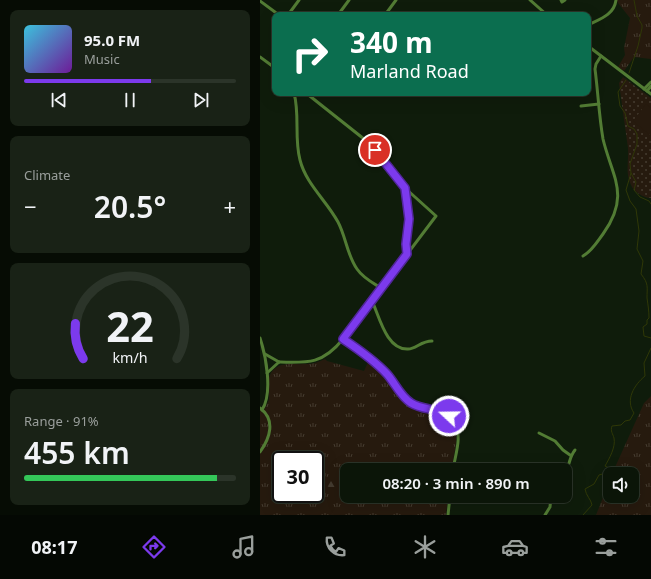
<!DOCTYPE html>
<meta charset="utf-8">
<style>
:root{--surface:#0b1508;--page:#192216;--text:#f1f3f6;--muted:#9a9f9c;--line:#2b3429;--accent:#7c3aed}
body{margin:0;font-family:"Noto Sans",sans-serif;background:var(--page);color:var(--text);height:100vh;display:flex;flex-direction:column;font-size:15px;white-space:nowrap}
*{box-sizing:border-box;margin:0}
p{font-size:13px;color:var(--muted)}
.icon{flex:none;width:22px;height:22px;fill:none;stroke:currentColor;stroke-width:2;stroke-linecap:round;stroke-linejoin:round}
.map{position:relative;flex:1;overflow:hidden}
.drawer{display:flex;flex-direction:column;gap:10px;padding:10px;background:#060c04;width:260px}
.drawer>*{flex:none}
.banner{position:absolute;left:12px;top:12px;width:319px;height:84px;border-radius:8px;box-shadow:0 4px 16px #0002,0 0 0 1px var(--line);background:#0b6e4f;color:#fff;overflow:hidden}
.controls{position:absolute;left:343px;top:467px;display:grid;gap:8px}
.controls a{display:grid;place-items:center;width:36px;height:36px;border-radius:8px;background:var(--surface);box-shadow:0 4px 16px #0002,0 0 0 1px var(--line);font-size:20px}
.speed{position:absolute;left:12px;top:451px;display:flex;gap:8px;font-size:20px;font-weight:700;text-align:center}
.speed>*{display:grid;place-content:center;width:52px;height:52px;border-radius:50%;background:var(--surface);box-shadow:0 4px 16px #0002,0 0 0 1px var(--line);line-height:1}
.speed .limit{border:2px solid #111;border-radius:6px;background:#fff;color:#111}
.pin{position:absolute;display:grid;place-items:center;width:34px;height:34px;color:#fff;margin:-17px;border:2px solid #fff;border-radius:50%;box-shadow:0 1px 4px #0007}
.me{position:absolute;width:44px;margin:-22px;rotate:291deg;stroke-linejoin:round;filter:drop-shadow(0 0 3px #0008)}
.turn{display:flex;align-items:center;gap:14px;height:84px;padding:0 12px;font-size:18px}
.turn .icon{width:52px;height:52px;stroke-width:2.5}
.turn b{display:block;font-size:28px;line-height:34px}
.big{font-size:30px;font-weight:600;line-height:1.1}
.drawer .tile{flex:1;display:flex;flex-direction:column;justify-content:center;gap:6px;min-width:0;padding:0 14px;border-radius:8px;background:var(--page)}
.drawer .dial{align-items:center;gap:0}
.dial svg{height:104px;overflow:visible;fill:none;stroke:var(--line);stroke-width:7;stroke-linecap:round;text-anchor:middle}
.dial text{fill:var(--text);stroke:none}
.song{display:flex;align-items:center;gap:12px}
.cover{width:48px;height:48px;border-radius:6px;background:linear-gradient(135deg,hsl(190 70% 55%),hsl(280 70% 35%))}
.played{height:4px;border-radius:2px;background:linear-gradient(90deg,var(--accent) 60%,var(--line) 60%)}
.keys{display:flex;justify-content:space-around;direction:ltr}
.heat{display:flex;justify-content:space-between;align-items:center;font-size:22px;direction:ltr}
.charge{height:6px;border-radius:3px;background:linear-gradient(90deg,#34c759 91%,var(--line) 0)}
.trip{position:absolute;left:80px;top:463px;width:232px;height:40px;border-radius:8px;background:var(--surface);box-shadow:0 4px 16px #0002,0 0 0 1px var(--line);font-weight:600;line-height:40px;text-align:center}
.tabs{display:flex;height:64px;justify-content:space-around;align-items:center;background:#040803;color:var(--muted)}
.tabs .icon{width:28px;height:28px}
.tabs .on{color:var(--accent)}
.tabs b{font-size:18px;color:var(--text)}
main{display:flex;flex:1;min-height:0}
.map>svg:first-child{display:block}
.grass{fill:url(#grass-tufts);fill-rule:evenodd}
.forest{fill:url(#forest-firs)}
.park{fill:url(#park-dots)}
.garden{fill:#261a0e}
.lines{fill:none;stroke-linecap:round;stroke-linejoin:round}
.stream{stroke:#2f3807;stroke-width:1}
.minor{stroke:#527c34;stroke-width:3}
.route-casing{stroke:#51269a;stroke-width:10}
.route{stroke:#7c3aed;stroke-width:7}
</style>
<main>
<section class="drawer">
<div class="tile">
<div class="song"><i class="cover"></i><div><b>95.0 FM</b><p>Music</p></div></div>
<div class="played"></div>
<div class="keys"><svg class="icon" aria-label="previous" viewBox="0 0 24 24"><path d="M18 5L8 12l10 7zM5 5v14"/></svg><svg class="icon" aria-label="pause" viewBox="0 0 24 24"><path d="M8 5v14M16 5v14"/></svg><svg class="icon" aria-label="next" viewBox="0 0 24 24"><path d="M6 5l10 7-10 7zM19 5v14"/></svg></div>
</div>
<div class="tile"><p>Climate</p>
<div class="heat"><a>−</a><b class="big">20.5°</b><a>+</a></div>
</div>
<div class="tile dial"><svg viewBox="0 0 100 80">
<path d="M14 69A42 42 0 1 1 86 69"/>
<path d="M14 69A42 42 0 0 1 8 42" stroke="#7c3aed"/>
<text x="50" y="56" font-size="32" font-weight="700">22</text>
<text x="50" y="72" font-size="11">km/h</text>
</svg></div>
<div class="tile"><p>Range · 91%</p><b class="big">455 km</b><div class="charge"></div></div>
</section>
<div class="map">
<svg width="391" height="515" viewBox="0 0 391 515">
<defs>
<pattern id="grass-tufts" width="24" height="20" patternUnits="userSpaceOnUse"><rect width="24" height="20" fill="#261a0e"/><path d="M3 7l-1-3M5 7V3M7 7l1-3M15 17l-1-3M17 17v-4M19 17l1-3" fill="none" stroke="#453c30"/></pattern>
<pattern id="forest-firs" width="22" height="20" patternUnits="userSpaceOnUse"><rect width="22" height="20" fill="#261a0e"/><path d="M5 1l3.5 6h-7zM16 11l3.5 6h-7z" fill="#453c30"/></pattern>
<pattern id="park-dots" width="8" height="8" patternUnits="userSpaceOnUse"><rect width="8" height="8" fill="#261a0e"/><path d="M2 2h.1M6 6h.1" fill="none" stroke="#453c30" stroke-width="1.8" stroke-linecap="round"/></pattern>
</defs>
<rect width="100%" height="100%" fill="#0f1c0b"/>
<g class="grass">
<path d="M 357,0 L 391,0 L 391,59 L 374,57 L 364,71 L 358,67 L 365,55 L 364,48 L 370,18 L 358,3 Z"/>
<path d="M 65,359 L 67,361 L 104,371 L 109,360 C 116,365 122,370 128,377 C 135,385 140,396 149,403 C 157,409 165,410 174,412 C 206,418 195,448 191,470 L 87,470 L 87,496 L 188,496 L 186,515 L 0,515 L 0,410 L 3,412 L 9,400 L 9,377 C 16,360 31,365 46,364 C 53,364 59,362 65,359 ZM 21,460 L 55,460 L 55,494 L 21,494 Z"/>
<path d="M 391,396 L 391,515 L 336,515 L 350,480 L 350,496 L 372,496 L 372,474 L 352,474 L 384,403 Z"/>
</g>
<path class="forest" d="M 55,473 L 87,483 L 87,492 L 55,483 Z"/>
<path class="park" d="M 363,77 L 391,98 L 391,198 C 385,199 373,191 371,185 C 365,173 369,161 368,148 C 365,127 362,105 359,83 Z"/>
<path class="garden" d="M 386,104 L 391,108 L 391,136 L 373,121 Z"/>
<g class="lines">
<g class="stream">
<path d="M 369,73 L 378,46 L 382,28 L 382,25 L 377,16 L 374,0"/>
<path d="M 366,80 L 358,92 L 360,106 L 365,113 L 368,126 L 374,129 L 377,134 L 377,144 L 370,164 L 371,173 L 366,190 L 370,201 L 376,209 L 379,231 L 377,249 L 383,261 L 381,274 C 389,284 387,287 387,298 C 388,305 389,311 389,318 L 387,320 L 387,324 L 383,327 L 384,336 L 391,338"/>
<path d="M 371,173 L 376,182 L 374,190 L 380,197 L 389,201 L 391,204"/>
<path d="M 323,515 L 332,505 C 331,499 326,496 325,489 L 334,484 L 339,475 L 346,473 L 351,469 L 345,466 C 349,459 356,447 354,438 C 353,434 350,431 352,426 L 361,425 L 365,421 L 370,420 L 374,413 C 365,400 374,385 385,376 L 384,363 L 391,348"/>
</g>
<g class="minor">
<path d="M 270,0 L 287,15"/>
<path d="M 301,0 L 302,2 L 305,0"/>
<path d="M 0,1 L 19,15"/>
<path d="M 28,15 L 39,0"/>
<path d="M 78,15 L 89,0"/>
<path d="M 125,15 L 136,0"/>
<path d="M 328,25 C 340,19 354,15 356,0"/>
<path d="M 328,46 L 391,94"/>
<path d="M 0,57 L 15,68"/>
<path d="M 384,89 L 391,82"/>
<path d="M 387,91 L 391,86"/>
<path d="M 34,93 C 40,115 34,138 40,160 C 46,184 66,200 78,222 C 86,237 87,255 97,269 C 103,278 113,283 121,288"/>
<path d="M 321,106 L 339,104"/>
<path d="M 145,188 L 149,219 L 146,244 L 147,254"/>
<path d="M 323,256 C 332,251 337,242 343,234 C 371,195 352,177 343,139 C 339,116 338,92 335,69 L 336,64 L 341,56"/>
<path d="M 112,301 C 119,315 126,350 148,349 C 156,349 161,341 172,341"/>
<path d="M 0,338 C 6,356 13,393 2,410"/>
<path d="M 83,339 C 99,350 116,361 129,376 C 136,384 141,395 150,402 C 164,412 183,406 194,422 C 203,436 195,455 193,470"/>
<path d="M 5,354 L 19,362"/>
<path d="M 19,362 C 48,363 63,364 83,339 L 176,216 L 145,188 L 118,152 L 104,139 L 46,93"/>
<path d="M 7,373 L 19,362"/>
<path d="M 0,408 C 16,420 10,438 0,452"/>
<path d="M 279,433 L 295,441 L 303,450 L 310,455"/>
<path d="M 305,473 C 310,465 309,457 315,450"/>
<path d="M 188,515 L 190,496"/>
<path d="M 285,515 L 290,507 L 291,496"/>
</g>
</g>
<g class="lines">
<defs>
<path id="route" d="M 115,150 L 145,188 L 149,219 L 146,244 L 147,254 L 83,339 C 98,349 114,360 127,374 C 135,383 140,396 151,403 C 162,410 177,408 189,416"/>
</defs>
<use href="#route" class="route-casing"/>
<use href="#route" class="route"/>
</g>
</svg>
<div class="controls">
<a><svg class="icon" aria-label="sound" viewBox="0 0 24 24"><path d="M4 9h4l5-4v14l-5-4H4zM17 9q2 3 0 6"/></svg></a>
</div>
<div class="speed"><div class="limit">30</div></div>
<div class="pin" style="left:115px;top:150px;background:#d93025"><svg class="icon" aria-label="arrive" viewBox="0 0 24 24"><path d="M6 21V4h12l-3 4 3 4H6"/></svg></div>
<svg class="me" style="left:189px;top:416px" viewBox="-20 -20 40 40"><circle r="17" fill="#7c3aed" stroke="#fff" stroke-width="3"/><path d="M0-11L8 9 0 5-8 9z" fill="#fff"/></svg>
<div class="trip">08:20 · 3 min · 890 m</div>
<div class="banner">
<div class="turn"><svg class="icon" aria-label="right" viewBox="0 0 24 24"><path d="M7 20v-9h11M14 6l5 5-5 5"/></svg><div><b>340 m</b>Marland Road</div></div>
</div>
</div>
</main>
<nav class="tabs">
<b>08:17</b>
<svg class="icon on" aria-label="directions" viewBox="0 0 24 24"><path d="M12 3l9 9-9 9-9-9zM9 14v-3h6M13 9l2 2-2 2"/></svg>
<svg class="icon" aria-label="music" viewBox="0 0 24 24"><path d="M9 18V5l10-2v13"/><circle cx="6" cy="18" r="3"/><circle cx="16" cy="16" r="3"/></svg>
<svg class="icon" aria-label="phone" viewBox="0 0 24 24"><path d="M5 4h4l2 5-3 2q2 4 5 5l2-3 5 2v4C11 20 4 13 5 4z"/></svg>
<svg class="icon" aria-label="climate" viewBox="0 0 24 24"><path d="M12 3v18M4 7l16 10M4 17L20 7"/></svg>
<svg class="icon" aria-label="car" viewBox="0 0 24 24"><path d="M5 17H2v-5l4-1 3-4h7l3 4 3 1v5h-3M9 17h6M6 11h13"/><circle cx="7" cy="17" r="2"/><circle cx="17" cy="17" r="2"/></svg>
<svg class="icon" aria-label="filters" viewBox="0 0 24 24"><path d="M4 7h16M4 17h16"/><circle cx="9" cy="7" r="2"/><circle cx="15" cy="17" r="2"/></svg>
</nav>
